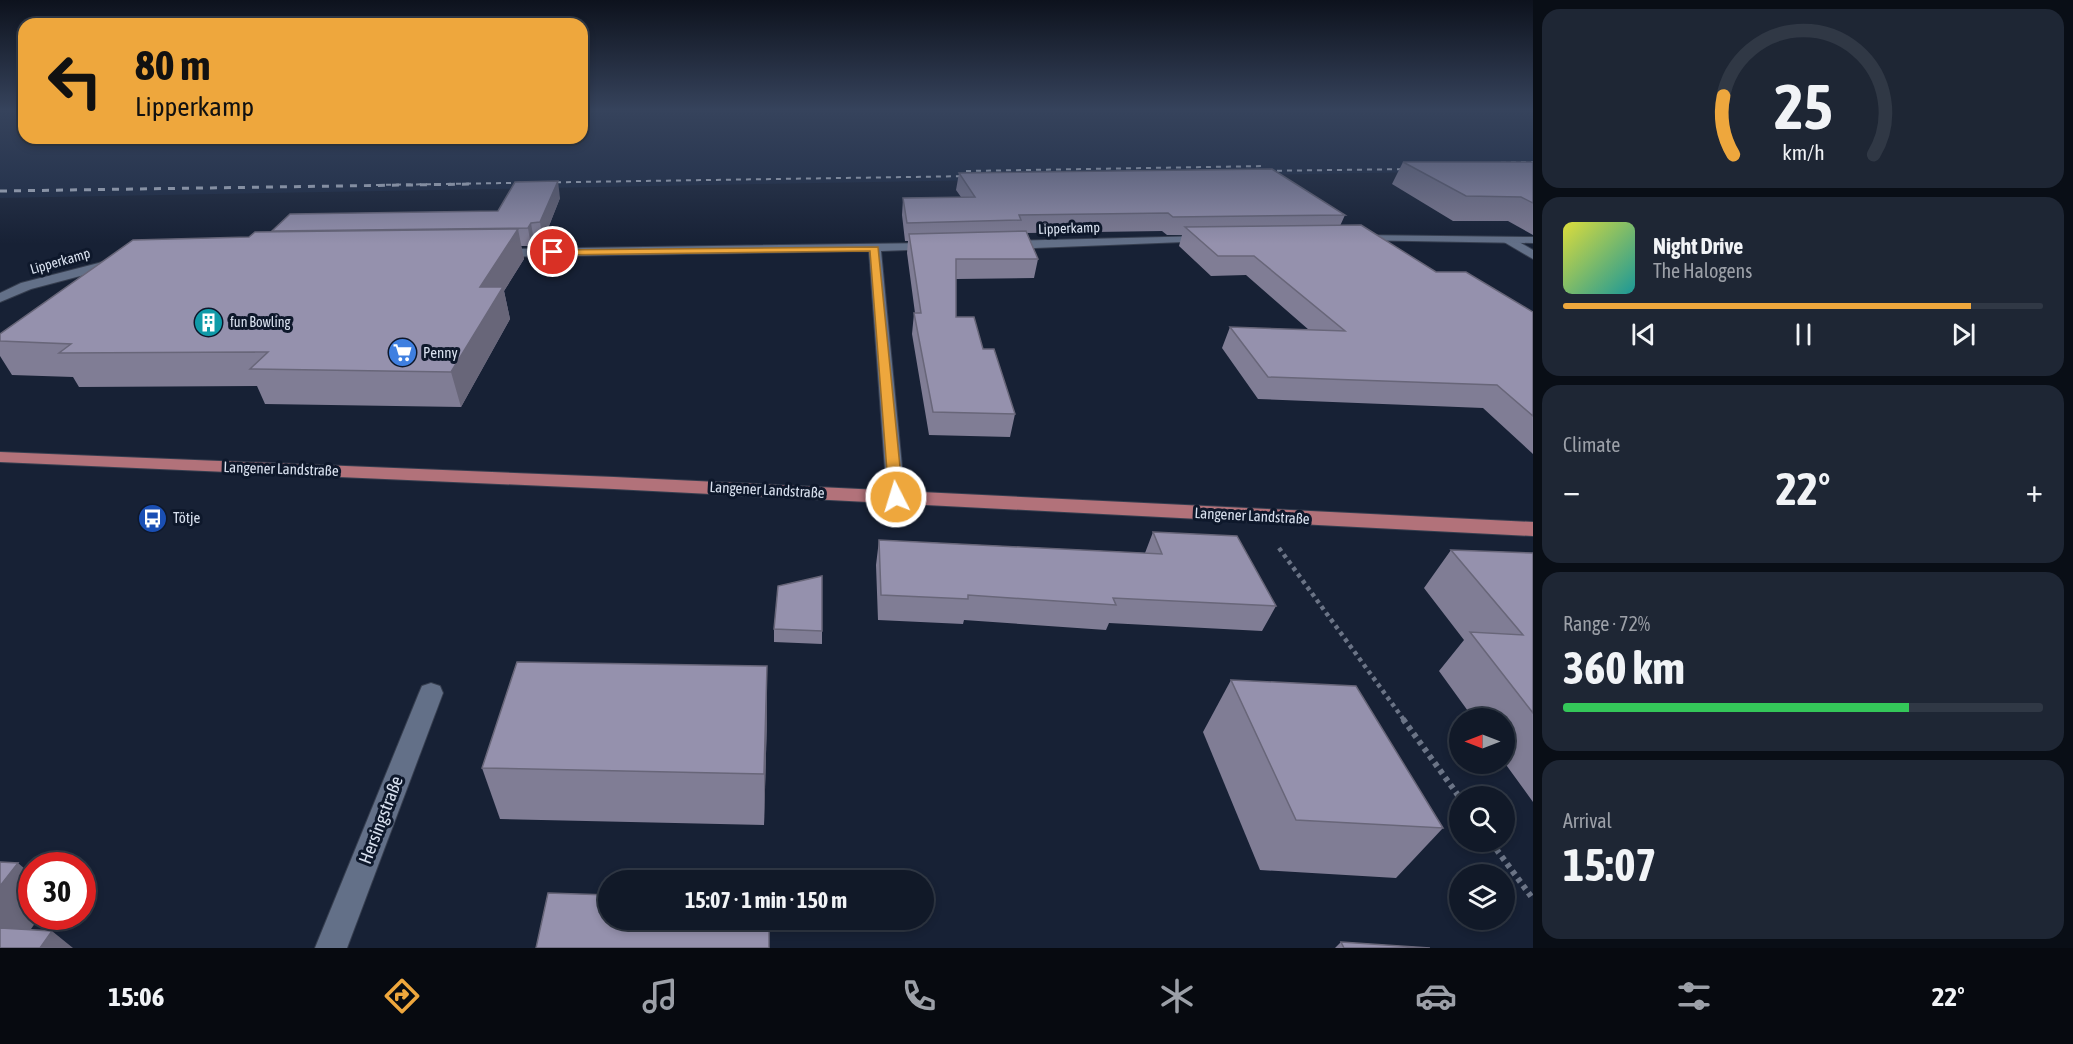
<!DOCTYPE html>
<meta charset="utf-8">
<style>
:root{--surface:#111928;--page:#1e2634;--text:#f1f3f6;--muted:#9ca0a8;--line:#303845;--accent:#eea73d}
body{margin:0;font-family:"Asap Condensed",sans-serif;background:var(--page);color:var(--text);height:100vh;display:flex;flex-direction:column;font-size:22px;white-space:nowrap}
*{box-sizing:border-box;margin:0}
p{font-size:20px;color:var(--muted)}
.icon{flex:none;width:33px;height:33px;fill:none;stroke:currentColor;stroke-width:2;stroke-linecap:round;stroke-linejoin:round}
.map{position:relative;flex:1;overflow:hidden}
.panel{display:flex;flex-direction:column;gap:9px;padding:9px;background:#090e16;width:540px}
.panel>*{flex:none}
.banner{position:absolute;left:18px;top:18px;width:570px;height:126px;border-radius:18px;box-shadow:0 3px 9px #0003,0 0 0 2px var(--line);background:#eea73d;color:#111;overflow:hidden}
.needle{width:39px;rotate:270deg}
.fabs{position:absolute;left:1449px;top:708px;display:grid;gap:12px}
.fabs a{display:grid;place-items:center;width:66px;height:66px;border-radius:50%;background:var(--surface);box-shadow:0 3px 9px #0003,0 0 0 2px var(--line);font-size:30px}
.speed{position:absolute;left:18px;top:852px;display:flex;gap:12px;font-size:30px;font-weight:700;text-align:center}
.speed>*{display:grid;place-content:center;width:78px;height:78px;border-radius:50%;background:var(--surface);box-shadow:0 3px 9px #0003,0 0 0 2px var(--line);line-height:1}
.speed .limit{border:9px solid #d22;background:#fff;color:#111}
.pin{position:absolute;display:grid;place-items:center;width:51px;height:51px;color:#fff;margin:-26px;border:3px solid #fff;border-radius:50%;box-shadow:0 2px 6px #0007}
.me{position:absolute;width:66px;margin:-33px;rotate:355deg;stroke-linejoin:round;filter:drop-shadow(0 0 4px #0008)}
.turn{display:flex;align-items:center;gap:21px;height:126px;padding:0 18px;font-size:27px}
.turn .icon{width:78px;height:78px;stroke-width:2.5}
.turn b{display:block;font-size:42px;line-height:51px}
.big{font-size:45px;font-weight:700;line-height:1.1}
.panel .tile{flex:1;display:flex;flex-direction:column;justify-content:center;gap:9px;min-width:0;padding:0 21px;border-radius:18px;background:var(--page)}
.panel .dial{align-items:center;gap:0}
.dial svg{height:156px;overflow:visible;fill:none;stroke:var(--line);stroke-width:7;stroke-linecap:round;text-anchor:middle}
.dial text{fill:var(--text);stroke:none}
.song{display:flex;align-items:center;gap:18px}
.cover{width:72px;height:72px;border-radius:9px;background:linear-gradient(135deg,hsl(60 70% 55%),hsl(180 70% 35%))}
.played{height:6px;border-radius:3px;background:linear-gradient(90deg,var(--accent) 85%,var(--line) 85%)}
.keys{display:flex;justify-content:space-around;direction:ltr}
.heat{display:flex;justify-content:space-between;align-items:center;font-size:33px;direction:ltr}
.charge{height:9px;border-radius:4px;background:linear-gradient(90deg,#34c759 72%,var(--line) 0)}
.trip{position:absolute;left:598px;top:870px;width:336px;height:60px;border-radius:30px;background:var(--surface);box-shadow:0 3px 9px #0003,0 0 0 2px var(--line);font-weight:700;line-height:60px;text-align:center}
.tabs{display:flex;height:96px;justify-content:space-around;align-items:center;background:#070a10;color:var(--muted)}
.tabs .icon{width:42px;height:42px}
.tabs .current{color:var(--accent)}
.tabs b{font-size:27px;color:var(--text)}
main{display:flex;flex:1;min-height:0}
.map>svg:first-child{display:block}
.built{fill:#1c2a44}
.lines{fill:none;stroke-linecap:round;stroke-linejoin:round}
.lane-casing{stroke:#363e4f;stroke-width:2}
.street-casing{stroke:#363e4f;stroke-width:2}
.primary-casing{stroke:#363e4f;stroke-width:2}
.path-far1{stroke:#6b7486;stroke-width:4.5;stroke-dasharray:4 4;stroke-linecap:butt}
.path{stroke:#6b7486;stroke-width:6;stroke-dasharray:4.5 4.5;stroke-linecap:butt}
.lane{fill:#637088;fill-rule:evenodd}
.street{fill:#637088;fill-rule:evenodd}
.primary{fill:#b2727a;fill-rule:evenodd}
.rail-far1{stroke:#bfc7d6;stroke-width:2;stroke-dasharray:5 5;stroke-linecap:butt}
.rail{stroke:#bfc7d6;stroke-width:3;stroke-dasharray:7 7;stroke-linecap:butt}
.wall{fill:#807d95}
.shaded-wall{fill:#686679}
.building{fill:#9591ad;stroke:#686679;stroke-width:1.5}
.route{fill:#eea73d;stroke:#9b6d28;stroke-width:1.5}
.labels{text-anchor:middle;stroke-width:6;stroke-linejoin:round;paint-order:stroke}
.far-street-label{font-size:14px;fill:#d9e1ef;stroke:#0e182b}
.far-poi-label{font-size:14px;fill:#d9e1ef;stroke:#0e182b;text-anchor:start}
.poi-label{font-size:15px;fill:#d9e1ef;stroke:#0e182b;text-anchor:start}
.street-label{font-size:15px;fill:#d9e1ef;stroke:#0e182b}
.near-street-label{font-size:18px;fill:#d9e1ef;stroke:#0e182b}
</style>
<main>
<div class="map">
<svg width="1533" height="948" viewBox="0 0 1533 948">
<rect width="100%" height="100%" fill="#172135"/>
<path class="built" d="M 0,111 L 24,111 L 24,138 L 582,138 L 582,111 L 1533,111 L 1533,170 L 0,198 Z"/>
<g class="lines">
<defs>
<path id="lane" d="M 1504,238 L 1512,238 L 1533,250 L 1533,259 L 1504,242 Z"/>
<g id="street">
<path d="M 1357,235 L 1533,237 L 1533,243 L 1353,240 L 1353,236 Z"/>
<path d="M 1204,236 L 1208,237 L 1208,241 L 1010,249 L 1004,245 L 1010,241 Z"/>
<path d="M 931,243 L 937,247 L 935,249 L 881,251 L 905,497 L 896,503 L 887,497 L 869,251 L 500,257 L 494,253 L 500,249 Z"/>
<path d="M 118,258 L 124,262 L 122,265 L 31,289 L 0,302 L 0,293 L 21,283 Z"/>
<path d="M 431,683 L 440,686 L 443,693 L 347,948 L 315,948 L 419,693 L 422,686 Z"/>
</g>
<path id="primary" d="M 0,452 L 614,477 L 1533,522 L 1533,536 L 614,489 L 0,462 Z"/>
</defs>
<use href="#lane" class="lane-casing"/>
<use href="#street" class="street-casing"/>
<use href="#primary" class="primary-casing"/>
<path class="path-far1" d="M 1279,548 L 1404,720"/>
<g class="path">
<path d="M 1403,719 L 1460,798"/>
<path d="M 1491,842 L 1533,899"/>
</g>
<use href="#lane" class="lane"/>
<use href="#street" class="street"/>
<use href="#primary" class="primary"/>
<g class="rail-far1">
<path d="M 1491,163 L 1533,162"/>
<path d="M 966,171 L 1266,166"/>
<path d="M 1257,171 L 1416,169"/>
<path d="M 376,185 L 975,176"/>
</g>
<path class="rail" d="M 0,191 L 474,184"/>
</g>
<g class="wall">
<path d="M 1403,162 L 1533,162 L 1533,235 L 1508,221 L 1453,221 L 1392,184 Z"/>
<path d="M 959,173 L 1345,215 L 1340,226 L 1436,272 L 1533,312 L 1533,454 L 1483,408 L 1258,399 L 1222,348 L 1230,327 L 1309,330 L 1246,275 L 1211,276 L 1179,246 L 1182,235 L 1167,235 L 1162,231 L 1027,233 L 1038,259 L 1034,278 L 956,279 L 956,317 L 983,349 L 1015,414 L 1010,437 L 929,435 L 912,334 L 914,313 L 915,313 L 907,253 L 908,241 L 905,241 L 902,215 L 903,198 L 961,197 L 956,190 Z"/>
<path d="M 560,198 L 543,241 L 534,241 L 531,246 L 521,246 L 524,259 L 504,291 L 510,319 L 461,407 L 265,404 L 257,386 L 79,387 L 73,377 L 12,375 L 0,356 L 0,334 L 249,237 L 273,232 L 272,231 L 498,211 Z"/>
<path d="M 1153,532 L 1276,606 L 1262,631 L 1109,623 L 1106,630 L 964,620 L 963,624 L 878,620 L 876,565 L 879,540 L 1145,553 Z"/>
<path d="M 1451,550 L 1533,553 L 1533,802 L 1504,762 L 1504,718 L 1473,718 L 1439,671 L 1464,640 L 1424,588 Z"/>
<path d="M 774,629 L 822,631 L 822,644 L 774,642 Z"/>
<path d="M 1231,680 L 1443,828 L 1396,878 L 1260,870 L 1203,732 Z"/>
<path d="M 767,718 L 764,825 L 500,819 L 482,768 Z"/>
<path d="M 1341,942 L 1430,948 L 1335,948 Z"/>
</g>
<g class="shaded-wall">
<path d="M 558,181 L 560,198 L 543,241 L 540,222 Z"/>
<path d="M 531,223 L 534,241 L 531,246 L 528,228 Z"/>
<path d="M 518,229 L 524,259 L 504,291 L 510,319 L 461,407 L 451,372 L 480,287 Z"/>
<path d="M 767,666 L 767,718 L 764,825 L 764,774 Z"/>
<path d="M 18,863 L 32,875 L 32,916 L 40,916 L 18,948 L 0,948 L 0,886 Z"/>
<path d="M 52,931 L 73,948 L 40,948 Z"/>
</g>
<g class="building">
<path d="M 1403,162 L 1533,162 L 1533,203 L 1521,197 L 1466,196 Z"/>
<path d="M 1272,169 L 1345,215 L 1173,217 L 1168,213 L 1019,215 L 1021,220 L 907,223 L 903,198 L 975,197 L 959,173 Z"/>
<path d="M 558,181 L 540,222 L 531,223 L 528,228 L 272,231 L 290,214 L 498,211 L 515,182 Z"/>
<path d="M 1361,225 L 1436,272 L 1466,272 L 1533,312 L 1533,416 L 1497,385 L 1268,377 L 1230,327 L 1345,331 L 1254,256 L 1218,256 L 1185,227 Z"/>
<path d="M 518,229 L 480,287 L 503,287 L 451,372 L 250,369 L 268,352 L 59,353 L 71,344 L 0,341 L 0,334 L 133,240 L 249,237 L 255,232 Z"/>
<path d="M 1026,231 L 1038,259 L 956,259 L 956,317 L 974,317 L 983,349 L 994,349 L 1015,414 L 933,412 L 914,313 L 921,313 L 909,234 Z"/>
<path d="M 1153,532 L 1237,536 L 1276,606 L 1113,598 L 1116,605 L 968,595 L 968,599 L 881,595 L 879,540 L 1162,554 Z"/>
<path d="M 1451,550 L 1533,553 L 1533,713 L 1470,632 L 1523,635 Z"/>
<path d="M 822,576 L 822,631 L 774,629 L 778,586 Z"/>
<path d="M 517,662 L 767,666 L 764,774 L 482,768 Z"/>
<path d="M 1231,680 L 1356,686 L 1443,828 L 1296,820 Z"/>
<path d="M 0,862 L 18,863 L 0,886 Z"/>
<path d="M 548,893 L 609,895 L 609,920 L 769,920 L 769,948 L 536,948 Z"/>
<path d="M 0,928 L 52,931 L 40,948 L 0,948 Z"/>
<path d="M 1341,942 L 1430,948 L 1344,948 Z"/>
</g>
<linearGradient id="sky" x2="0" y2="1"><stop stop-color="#0d121d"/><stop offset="0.45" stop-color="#36435c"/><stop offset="1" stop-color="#36435c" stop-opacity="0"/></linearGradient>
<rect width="1533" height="244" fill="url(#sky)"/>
<path class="route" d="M 878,247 L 903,497 L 896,501 L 889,497 L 870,251 L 553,255 L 549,252 L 553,250 Z"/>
<defs>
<symbol id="building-disc" viewBox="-11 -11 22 22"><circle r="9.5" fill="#0f9aa8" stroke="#0e182b"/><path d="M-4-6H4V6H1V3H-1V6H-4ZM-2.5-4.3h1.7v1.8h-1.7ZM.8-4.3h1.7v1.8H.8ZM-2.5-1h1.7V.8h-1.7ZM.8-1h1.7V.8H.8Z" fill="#fff"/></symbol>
<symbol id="supermarket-disc" viewBox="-11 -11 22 22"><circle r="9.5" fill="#3f7fe0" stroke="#0e182b"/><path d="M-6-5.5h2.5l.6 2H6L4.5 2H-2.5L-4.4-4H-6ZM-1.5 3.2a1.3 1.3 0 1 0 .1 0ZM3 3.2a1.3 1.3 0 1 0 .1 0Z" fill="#fff"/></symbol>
<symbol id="bus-disc" viewBox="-11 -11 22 22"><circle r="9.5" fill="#1a4fb4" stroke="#0e182b"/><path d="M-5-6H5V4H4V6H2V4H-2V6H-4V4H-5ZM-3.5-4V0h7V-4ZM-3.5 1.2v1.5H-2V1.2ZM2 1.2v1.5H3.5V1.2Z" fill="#fff"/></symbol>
</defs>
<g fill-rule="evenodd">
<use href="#building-disc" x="192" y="306" width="33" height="33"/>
<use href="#supermarket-disc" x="386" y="336" width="33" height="33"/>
<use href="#bus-disc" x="136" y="502" width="33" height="33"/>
</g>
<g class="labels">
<g class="far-street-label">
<text transform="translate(1069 228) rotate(-2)" y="5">Lipperkamp</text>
<text transform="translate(60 261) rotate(-16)" y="5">Lipperkamp</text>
</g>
<g class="far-poi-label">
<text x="230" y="327">fun Bowling</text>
</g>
<g class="poi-label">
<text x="423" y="358">Penny</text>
<text x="173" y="523">Tötje</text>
</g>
<g class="street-label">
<text transform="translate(281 469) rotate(2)" y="5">Langener Landstraße</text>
<text transform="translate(767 490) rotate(3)" y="5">Langener Landstraße</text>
<text transform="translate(1252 516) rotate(3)" y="5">Langener Landstraße</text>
</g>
<g class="near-street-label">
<text transform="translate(381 820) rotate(-69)" y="6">Hersingstraße</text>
</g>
</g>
</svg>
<div class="fabs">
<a><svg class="needle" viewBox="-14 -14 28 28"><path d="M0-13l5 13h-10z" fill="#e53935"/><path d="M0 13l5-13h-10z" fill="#9ca0a8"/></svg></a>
<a><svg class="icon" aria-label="search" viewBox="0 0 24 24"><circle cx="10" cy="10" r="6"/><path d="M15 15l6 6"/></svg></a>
<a><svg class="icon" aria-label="layers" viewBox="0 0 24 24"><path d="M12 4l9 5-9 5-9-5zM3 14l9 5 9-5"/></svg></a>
</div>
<div class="speed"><div class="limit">30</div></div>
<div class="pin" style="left:553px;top:252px;background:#d93025"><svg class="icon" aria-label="arrive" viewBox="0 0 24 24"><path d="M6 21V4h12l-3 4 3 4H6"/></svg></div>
<svg class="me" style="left:896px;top:497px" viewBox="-20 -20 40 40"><circle r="17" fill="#eea73d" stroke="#fff" stroke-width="3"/><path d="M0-11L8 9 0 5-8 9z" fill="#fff"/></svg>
<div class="trip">15:07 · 1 min · 150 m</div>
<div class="banner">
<div class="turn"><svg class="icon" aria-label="left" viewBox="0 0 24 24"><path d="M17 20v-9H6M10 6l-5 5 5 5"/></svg><div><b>80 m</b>Lipperkamp</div></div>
</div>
</div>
<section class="panel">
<div class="tile dial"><svg viewBox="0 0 100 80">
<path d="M14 69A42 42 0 1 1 86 69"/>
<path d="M14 69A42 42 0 0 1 9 39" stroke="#eea73d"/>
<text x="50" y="56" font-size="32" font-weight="700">25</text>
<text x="50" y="72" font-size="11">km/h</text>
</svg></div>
<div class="tile">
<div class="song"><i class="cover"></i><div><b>Night Drive</b><p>The Halogens</p></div></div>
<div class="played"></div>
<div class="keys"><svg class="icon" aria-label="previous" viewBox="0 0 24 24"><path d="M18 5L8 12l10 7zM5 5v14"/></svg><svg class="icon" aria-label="pause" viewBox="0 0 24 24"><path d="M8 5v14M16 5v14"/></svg><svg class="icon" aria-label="next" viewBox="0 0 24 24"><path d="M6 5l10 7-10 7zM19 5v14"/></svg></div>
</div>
<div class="tile"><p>Climate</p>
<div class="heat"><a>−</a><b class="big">22°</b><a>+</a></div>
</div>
<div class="tile"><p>Range · 72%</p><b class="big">360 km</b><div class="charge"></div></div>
<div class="tile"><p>Arrival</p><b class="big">15:07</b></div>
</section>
</main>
<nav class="tabs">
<b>15:06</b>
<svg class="icon current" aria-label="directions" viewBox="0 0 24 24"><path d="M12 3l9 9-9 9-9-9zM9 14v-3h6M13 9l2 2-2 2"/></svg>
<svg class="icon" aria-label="music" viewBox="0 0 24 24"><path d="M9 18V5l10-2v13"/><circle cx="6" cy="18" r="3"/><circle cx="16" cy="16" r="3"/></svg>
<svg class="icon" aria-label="phone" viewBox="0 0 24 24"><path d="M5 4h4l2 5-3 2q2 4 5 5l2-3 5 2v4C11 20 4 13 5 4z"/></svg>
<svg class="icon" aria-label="climate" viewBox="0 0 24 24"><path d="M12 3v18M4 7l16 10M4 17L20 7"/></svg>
<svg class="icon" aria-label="car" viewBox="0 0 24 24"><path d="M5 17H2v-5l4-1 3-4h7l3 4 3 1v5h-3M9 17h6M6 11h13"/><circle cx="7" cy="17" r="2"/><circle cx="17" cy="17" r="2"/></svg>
<svg class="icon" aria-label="filters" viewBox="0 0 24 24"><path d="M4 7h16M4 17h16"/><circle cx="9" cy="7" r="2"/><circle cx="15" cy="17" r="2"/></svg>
<b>22°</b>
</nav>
